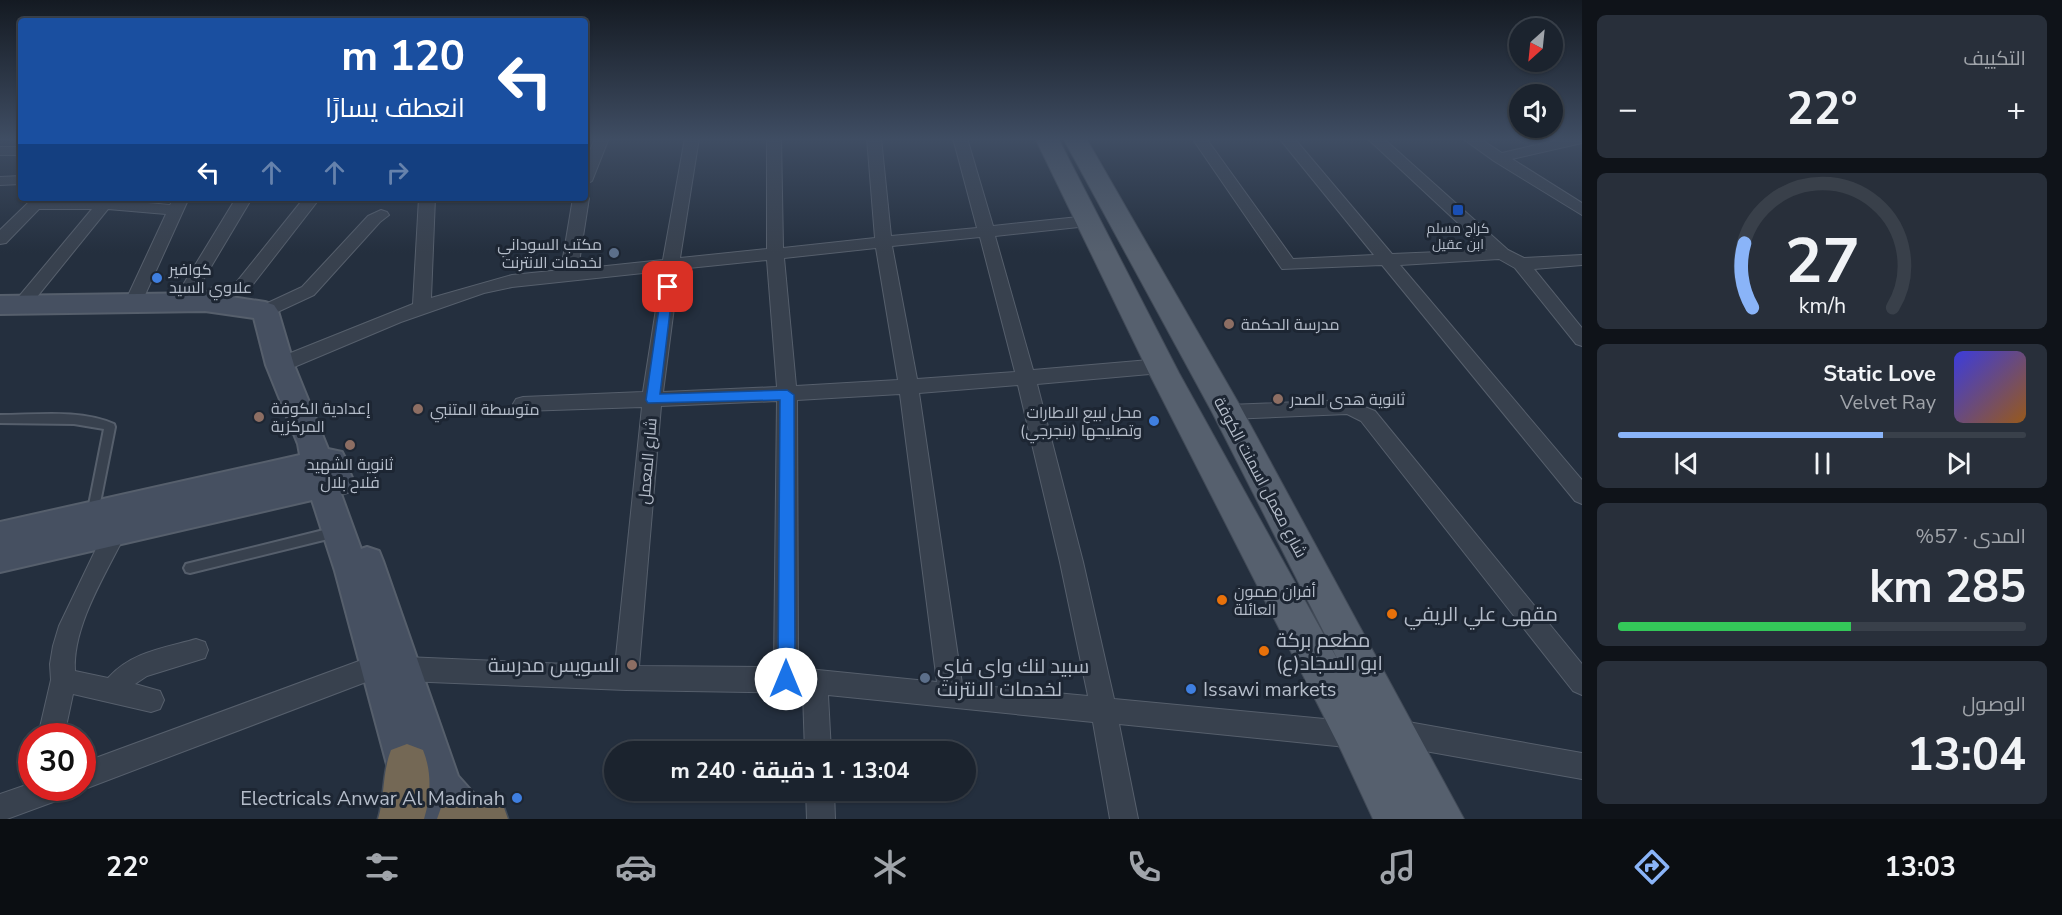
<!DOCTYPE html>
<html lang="ar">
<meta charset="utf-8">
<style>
:root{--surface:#1b232e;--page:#282f3a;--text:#f1f3f6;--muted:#a0a4aa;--line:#39404a;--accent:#8ab4f8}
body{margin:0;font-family:"Nunito Sans",Cairo,sans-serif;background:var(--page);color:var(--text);direction:rtl;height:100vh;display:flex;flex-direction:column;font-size:22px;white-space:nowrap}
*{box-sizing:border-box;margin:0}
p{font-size:20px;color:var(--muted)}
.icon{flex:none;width:33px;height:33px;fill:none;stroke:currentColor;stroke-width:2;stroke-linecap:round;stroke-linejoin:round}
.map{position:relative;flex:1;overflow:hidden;direction:ltr}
.sheet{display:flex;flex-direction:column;gap:15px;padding:15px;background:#0f1319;width:480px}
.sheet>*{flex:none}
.banner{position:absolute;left:18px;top:18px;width:570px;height:183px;border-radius:6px;box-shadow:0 2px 4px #0004,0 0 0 2px var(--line);direction:rtl;background:#1a4fa0;color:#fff;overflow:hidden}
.needle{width:39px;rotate:207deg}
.buttons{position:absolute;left:1509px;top:18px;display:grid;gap:12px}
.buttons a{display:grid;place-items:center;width:54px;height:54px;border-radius:50%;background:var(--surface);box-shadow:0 2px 4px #0004,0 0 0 2px var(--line);font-size:30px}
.speed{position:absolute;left:18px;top:723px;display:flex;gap:12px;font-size:30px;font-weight:700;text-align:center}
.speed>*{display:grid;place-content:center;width:78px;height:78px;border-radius:50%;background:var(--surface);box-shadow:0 2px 4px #0004,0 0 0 2px var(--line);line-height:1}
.speed .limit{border:9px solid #d22;background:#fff;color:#111}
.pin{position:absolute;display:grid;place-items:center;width:51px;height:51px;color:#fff;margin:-26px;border-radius:12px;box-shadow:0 3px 9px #0006}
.me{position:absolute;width:66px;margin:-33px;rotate:0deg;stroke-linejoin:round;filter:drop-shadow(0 0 4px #0008)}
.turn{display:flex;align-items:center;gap:21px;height:126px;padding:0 24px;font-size:27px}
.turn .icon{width:78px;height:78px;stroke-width:2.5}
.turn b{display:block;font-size:42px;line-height:51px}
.lanes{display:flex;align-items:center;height:57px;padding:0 24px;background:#0003;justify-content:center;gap:30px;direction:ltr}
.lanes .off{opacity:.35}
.big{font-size:45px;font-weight:700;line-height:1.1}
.sheet .card{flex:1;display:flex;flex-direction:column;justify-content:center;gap:9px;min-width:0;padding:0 21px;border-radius:9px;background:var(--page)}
.sheet .dial{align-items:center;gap:0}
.dial svg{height:156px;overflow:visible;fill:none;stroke:var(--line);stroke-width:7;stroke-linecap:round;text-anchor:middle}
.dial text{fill:var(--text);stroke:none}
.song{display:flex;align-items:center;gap:18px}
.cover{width:72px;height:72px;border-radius:9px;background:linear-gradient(135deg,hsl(240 70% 55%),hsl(30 70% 35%))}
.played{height:6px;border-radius:3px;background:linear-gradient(90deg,var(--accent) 65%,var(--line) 65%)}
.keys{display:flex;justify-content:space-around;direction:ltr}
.heat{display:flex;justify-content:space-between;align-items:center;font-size:33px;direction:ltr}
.charge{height:9px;border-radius:4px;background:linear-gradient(90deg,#34c759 57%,var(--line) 0)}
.trip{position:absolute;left:604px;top:741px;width:372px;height:60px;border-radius:30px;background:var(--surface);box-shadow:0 2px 4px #0004,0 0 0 2px var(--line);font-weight:700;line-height:60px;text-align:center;direction:rtl}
.tab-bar{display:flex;height:96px;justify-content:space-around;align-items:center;background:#0b0e12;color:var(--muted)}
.tab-bar .icon{width:42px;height:42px}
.tab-bar .selected{color:var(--accent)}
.tab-bar b{font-size:27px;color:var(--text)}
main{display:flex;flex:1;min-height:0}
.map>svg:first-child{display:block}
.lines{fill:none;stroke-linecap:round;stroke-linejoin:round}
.lane-casing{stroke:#565f6c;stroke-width:4}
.street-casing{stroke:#565f6c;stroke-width:2}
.secondary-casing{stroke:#565f6c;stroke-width:4}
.primary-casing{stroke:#414a57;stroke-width:2}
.highway-casing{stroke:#434c59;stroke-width:3}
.lane{fill:#38414e;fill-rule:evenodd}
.street{fill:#38414e;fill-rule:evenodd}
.secondary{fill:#465061;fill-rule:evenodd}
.primary{fill:#56606e;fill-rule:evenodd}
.highway{fill:#746855;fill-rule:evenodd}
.route{fill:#1a73e8;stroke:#114b97;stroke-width:1.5}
.transit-dot{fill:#1a4fb4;stroke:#1d2633;stroke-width:2}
.service-dot{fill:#5c6f8a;stroke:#1d2633;stroke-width:2}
.shop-dot{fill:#3f7fe0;stroke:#1d2633;stroke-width:2}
.education-dot{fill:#8d6e63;stroke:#1d2633;stroke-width:2}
.food-dot{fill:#e8710a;stroke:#1d2633;stroke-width:2}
.labels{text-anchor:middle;stroke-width:6;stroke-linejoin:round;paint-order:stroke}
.far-poi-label{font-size:14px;fill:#b4bcc9;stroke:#1d2633}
.poi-label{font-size:16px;fill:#b4bcc9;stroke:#1d2633;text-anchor:start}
.street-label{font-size:16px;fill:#b4bcc9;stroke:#1d2633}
.near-poi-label{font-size:20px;fill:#b4bcc9;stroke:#1d2633;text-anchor:start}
</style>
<main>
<section class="sheet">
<div class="card"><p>التكييف</p>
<div class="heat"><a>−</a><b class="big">22°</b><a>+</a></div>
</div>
<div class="card dial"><svg viewBox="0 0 100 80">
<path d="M14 69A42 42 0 1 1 86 69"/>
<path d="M14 69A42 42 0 0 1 10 36" stroke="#8ab4f8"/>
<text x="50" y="56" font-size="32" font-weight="700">27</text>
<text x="50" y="72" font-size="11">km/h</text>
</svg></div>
<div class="card">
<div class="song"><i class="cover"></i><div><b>Static Love</b><p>Velvet Ray</p></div></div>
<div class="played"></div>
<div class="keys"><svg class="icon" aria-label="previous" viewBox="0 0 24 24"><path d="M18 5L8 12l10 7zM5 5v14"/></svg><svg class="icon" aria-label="pause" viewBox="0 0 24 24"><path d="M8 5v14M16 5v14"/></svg><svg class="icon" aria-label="next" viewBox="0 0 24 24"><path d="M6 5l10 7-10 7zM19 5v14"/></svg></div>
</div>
<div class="card"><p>المدى · 57%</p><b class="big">285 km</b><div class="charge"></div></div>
<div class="card"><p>الوصول</p><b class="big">13:04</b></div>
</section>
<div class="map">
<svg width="1582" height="819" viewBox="0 0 1582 819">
<rect width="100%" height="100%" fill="#242f3e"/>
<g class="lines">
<defs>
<g id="lane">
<path d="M 0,415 C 37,415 79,409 114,424 L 115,427 L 97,518 L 93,520 L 89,518 L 87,515 L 104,429 L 74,424 L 0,423 Z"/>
<path d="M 336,527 L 340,528 L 342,532 L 340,536 L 336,537 L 190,573 L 186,572 L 184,568 L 186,564 L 190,563 Z"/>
</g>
<g id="street">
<path d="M 595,138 L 609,138 L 592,181 L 585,185 L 585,163 Z"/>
<path d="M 685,138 L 699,138 L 680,258 L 767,249 L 767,138 L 781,138 L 783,248 L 875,238 L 867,138 L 881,138 L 891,236 L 977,228 L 953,138 L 967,138 L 993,226 L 1088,216 L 1094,218 L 1096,221 L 1088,226 L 995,236 L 1033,370 L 1161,359 L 1168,361 L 1170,366 L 1168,371 L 1161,373 L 1037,384 L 1083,562 L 1114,699 L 1356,722 L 1365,726 L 1369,735 L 1365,744 L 1356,748 L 1119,724 L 1138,819 L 1110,819 L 1093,722 L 828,695 L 831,752 L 805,752 L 803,693 L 626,690 L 405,681 L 396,677 L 393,669 L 396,661 L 405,657 L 615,666 L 642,407 L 523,411 L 516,409 L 513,404 L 516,399 L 523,397 L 643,392 L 662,271 L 512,287 L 484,293 L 401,322 L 287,370 L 280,372 L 273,370 L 271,365 L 273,360 L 413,304 L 419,198 L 435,198 L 431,298 L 512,275 L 561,270 L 573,198 L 585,198 L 585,194 L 589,198 L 578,269 L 663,260 ZM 980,237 L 1015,372 L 917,379 L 892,246 ZM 876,248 L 898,380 L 796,386 L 784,258 ZM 767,260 L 777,387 L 663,392 L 679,269 ZM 1018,385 L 1060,562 L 1088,696 L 962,684 L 919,393 ZM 900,394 L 937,682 L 798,668 L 797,400 ZM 777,401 L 774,667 L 639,666 L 661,406 Z"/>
<path d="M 1192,138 L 1206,138 L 1293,259 L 1374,255 L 1279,138 L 1294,138 L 1392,254 L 1487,250 L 1367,138 L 1383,138 L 1508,250 L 1524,258 L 1582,255 L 1582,265 L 1534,269 L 1582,328 L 1582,346 L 1576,344 L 1515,268 L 1499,259 L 1400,265 L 1582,480 L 1582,504 L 1575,501 L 1382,265 L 1282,269 Z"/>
<path d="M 1462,138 L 1479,138 L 1502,153 L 1566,138 L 1582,138 L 1582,143 L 1512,159 L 1582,203 L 1582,215 L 1494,161 Z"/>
<rect x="0" y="147" width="21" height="8"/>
<path d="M 21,176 L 21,184 L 0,185 L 0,177 Z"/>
<path d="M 174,198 L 188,200 L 140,306 L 128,306 L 125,302 L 166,214 L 108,209 L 28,308 L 16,308 L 13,304 L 16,300 L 92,209 L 39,209 L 6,243 L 0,244 L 0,230 L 30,201 L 104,199 L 170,205 Z"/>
<path d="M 236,198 L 252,198 L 187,307 L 175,307 L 172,303 Z"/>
<path d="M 304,198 L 320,198 L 247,292 L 230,298 L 220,298 L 211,306 L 199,306 L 196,302 L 210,288 L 235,284 Z"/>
<path d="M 381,210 L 387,212 L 389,215 L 380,222 L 314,295 L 271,315 L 259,315 L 256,311 L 259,307 L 302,287 L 368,216 Z"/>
<path d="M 1347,400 L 1375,411 L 1582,664 L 1582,695 L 1573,691 L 1361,421 L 1347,414 L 1228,419 L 1221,417 L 1218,412 L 1221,407 L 1228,405 Z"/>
<path d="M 115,524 L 123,526 L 126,533 C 107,572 72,626 75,671 L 108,678 C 131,652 164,648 196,639 L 205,642 L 208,650 L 205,658 L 147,676 L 135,684 L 160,691 L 164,700 L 160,709 L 151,712 L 73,694 L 64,736 L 38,736 L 51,680 L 50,664 L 53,646 L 59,626 L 107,526 Z"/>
<path d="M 378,654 L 387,658 L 390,666 L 387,674 L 82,790 L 75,788 L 82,788 L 82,763 Z"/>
<path d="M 1397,720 L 1582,753 L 1582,779 L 1397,746 L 1388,742 L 1384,733 L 1388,724 Z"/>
<path d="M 32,783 L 32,788 L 67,788 L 64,798 L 7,819 L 0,819 L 0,794 Z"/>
<path d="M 806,790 L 834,790 L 835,819 L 807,819 Z"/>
</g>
<path id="secondary" d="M 205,293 L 265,302 L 274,305 L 278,311 L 294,365 L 328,449 L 342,452 L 346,460 L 342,468 L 336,470 L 350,473 L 354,482 L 350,491 L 341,494 L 361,549 L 367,547 L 379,551 L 383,561 L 458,776 L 475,795 L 490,804 L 496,819 L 441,819 L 439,816 L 439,819 L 399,819 L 396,798 L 335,571 L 312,500 L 0,572 L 0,522 L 300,455 L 298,444 L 266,365 L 254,318 L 205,311 L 0,314 L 0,296 Z"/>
<path id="primary" d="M 1035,138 L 1058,138 L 1179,373 L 1340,664 L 1212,412 L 1063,138 L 1086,138 L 1239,404 L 1464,819 L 1373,819 L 1341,750 L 1149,373 Z"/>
<g id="highway">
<path d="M 407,744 L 423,750 C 432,772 431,796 424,819 L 378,819 C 385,796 382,773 391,750 Z"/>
<path d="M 460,796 L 485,796 L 502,802 L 508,819 L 437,819 L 443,802 Z"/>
</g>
</defs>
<use href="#lane" class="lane-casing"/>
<use href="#street" class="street-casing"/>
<use href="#secondary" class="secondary-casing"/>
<use href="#primary" class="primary-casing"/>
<use href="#highway" class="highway-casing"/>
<use href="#lane" class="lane"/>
<use href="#street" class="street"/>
<use href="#secondary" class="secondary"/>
<use href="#primary" class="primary"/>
<use href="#highway" class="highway"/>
</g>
<linearGradient id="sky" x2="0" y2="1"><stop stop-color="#141a22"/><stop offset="0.55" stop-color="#3f4d63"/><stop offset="1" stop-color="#3f4d63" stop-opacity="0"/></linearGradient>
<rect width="1582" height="253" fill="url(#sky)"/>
<path class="route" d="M 668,283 L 673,287 L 660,394 L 787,390 L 794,395 L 795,679 L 792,685 L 786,688 L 780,685 L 778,679 L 780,400 L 648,403 L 646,400 L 662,287 Z"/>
<rect class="transit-dot" x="1452" y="204" width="12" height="12" rx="3"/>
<g class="service-dot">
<circle cx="614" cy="253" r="6"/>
<circle cx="925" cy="678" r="6"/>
</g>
<g class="shop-dot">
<circle cx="157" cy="278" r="6"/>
<circle cx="1154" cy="421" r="6"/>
<circle cx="1191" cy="689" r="6"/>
<circle cx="517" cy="798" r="6"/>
</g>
<g class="education-dot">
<circle cx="1229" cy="324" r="6"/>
<circle cx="1278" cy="399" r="6"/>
<circle cx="418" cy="409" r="6"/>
<circle cx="259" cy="417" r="6"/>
<circle cx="350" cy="445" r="6"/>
<circle cx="632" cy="665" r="6"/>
</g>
<g class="food-dot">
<circle cx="1222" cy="600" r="6"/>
<circle cx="1392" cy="614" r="6"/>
<circle cx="1264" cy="651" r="6"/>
</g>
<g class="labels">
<g class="far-poi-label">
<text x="1458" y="233">كراج مسلم<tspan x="1458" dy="16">ابن عقيل</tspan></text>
</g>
<g class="poi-label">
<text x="602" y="250" text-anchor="end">مكتب السوداني<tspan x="602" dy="18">لخدمات الانترنت</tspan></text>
<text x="169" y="275">كوافير<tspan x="169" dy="18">علاوي السيد</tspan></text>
<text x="1241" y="330">مدرسة الحكمة</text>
<text x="1290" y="405">ثانوية هدى الصدر</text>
<text x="271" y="414">إعدادية الكوفة<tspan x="271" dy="18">المركزية</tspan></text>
<text x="430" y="415">متوسطة المتنبي</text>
<text x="1142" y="418" text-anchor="end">محل لبيع الاطارات<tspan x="1142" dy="18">وتصليحها (بنجرجي)</tspan></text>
<text x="350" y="470" text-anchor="middle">ثانوية الشهيد<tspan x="350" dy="18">فلاح بلال</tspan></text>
<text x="1234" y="597">أفران صمون<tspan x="1234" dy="18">العائلة</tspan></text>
</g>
<g class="street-label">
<text transform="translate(647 461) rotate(-85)" y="6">شارع المعمل</text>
<text transform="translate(1261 477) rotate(62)" y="6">شارع معمل اسمنت الكوفة</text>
</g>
<g class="near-poi-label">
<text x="1404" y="621">مقهى علي الريفي</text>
<text x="1276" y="647">مطعم بركة<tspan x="1276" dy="23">ابو السجاد(ع)</tspan></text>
<text x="620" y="672" text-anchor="end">السويس مدرسة</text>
<text x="937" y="673">سبيد لنك واي فاي<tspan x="937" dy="23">لخدمات الانترنت</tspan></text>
<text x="1203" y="696">Issawi markets</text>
<text x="505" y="805" text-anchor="end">Electricals Anwar Al Madinah</text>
</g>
</g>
</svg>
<div class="buttons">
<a><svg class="needle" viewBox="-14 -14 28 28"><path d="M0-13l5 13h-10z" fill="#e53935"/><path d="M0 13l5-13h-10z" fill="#a0a4aa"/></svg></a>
<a><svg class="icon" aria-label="sound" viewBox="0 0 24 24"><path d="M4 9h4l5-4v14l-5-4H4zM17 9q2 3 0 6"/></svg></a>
</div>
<div class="speed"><div class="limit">30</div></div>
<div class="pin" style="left:668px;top:287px;background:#d93025"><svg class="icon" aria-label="arrive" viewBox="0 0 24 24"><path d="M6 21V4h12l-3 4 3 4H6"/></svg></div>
<svg class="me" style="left:786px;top:679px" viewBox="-20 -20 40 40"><circle r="19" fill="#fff"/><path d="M0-13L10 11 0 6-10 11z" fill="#1a73e8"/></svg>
<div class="trip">13:04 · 1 دقيقة · 240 m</div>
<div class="banner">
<div class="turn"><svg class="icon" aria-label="left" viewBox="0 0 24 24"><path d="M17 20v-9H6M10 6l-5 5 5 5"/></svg><div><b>120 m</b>انعطف يسارًا</div></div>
<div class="lanes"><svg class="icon" aria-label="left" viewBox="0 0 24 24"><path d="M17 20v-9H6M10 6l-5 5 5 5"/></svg><svg class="icon off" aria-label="ahead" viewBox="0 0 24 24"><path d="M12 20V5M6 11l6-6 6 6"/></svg><svg class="icon off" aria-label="ahead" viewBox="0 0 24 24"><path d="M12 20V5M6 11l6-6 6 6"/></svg><svg class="icon off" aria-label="right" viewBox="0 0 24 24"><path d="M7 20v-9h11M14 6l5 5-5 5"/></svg></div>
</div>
</div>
</main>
<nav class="tab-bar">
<b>13:03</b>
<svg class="icon selected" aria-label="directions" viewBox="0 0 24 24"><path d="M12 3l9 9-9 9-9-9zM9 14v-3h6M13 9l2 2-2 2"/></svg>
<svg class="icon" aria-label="music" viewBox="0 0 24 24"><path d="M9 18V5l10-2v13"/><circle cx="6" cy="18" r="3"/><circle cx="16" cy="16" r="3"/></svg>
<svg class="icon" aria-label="phone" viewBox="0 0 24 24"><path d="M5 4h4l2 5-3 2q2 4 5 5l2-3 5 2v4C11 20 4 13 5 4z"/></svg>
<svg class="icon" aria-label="climate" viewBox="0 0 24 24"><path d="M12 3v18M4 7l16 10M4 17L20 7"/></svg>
<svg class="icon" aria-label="car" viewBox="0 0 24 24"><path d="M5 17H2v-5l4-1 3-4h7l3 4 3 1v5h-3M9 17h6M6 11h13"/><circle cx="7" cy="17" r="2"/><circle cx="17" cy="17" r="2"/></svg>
<svg class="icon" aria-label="filters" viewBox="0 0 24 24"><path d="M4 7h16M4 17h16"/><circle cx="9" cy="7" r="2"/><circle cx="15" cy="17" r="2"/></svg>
<b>22°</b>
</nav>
